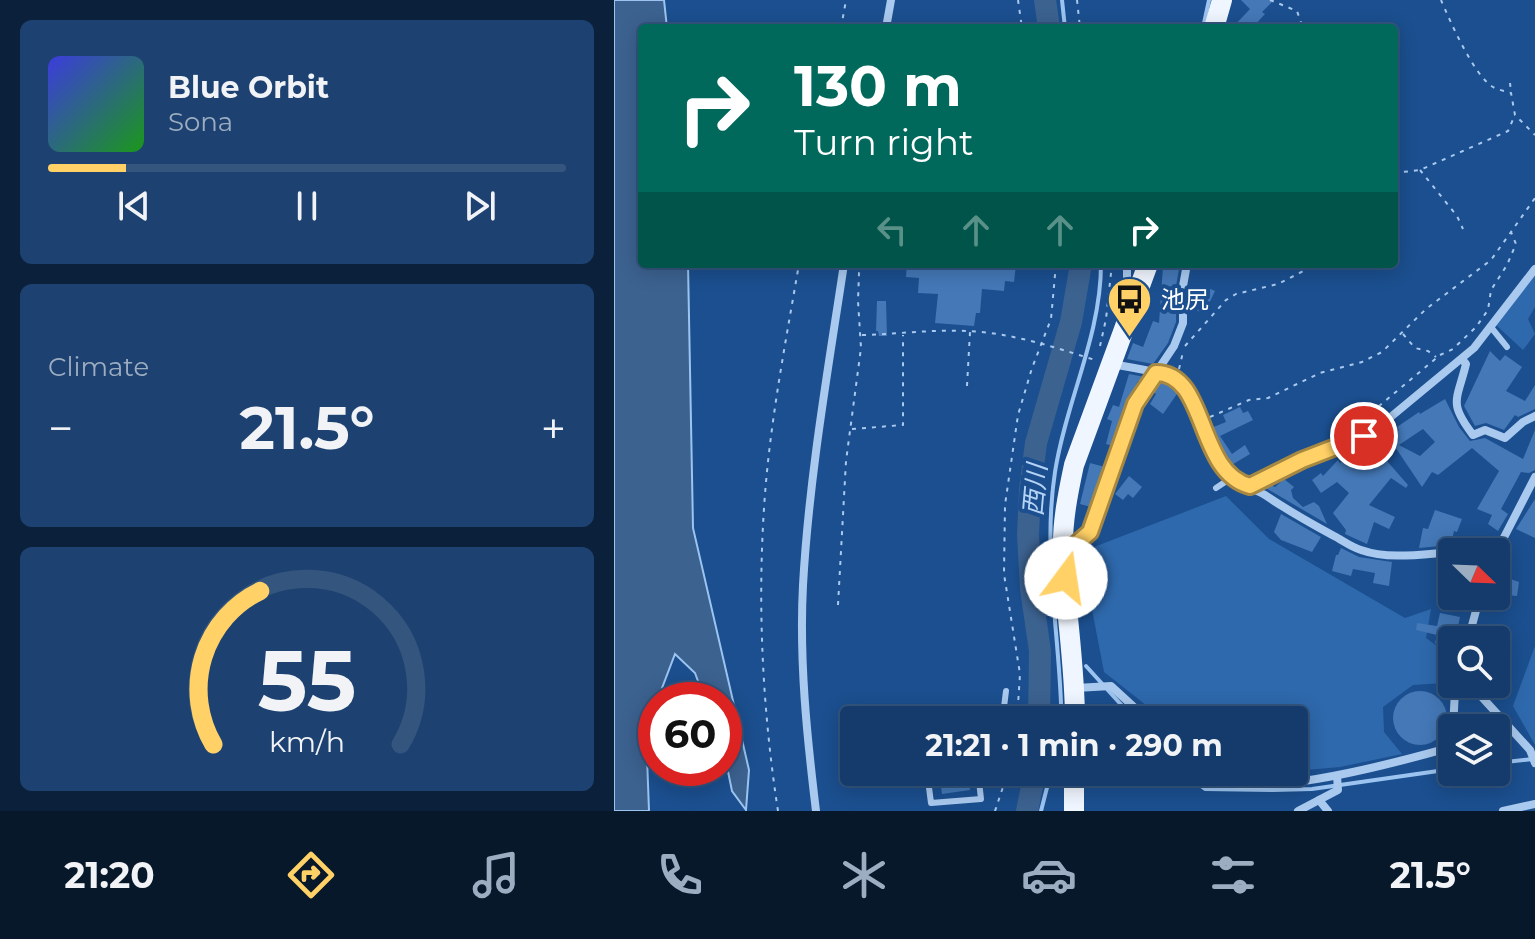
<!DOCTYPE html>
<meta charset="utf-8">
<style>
:root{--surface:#143b6b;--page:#1d4271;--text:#f1f3f6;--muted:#9dadc1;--line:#33557e;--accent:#ffd166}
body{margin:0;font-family:Montserrat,"Noto Sans JP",sans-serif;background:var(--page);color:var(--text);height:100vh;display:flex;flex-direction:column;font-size:30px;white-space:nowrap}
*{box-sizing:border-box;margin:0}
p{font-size:26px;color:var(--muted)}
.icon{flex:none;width:44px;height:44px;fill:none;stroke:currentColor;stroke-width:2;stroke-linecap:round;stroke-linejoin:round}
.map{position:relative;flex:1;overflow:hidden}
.drawer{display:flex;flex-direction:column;gap:20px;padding:20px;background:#0b203b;width:614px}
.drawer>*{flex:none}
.guide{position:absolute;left:24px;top:24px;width:760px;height:244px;border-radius:8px;box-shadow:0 4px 20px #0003,0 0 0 2px var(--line);background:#00695c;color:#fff;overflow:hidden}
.needle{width:52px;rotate:113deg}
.buttons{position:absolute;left:824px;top:538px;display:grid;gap:16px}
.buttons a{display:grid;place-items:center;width:72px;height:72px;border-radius:8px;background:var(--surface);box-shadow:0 4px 20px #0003,0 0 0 2px var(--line);font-size:40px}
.speed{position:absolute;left:24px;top:682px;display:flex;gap:16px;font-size:40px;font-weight:700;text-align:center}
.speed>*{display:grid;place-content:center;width:104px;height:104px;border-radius:50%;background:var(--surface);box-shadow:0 4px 20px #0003,0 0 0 2px var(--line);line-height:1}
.speed .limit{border:12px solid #d22;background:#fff;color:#111}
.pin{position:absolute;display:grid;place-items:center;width:68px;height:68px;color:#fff;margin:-34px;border:4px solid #fff;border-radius:50%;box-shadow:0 2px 8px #0007}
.me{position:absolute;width:88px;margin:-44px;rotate:14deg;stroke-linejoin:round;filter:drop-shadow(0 0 6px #0008)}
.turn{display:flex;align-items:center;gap:28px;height:168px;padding:0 24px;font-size:36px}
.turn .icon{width:104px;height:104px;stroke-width:2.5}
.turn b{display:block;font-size:56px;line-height:68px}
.lanes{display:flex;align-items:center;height:76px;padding:0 24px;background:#0003;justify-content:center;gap:40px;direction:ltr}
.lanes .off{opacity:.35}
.big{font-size:60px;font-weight:700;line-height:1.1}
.drawer .widget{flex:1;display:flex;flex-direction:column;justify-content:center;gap:12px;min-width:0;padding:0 28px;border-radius:12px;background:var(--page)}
.drawer .dial{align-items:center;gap:0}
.dial svg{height:208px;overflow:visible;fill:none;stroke:var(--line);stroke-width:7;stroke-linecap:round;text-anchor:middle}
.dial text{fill:var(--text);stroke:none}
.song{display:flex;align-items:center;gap:24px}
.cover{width:96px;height:96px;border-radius:12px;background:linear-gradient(135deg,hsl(240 70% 55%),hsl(120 70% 35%))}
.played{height:8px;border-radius:4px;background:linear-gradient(90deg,var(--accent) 15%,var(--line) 15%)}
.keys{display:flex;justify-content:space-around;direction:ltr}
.heat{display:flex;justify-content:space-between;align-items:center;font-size:44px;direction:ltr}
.trip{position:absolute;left:226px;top:706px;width:468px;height:80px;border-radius:8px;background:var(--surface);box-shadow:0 4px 20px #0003,0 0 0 2px var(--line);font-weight:700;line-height:80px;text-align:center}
.tab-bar{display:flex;height:128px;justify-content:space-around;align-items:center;background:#08182b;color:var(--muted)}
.tab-bar .icon{width:56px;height:56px}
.tab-bar .active{color:var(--accent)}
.tab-bar b{font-size:36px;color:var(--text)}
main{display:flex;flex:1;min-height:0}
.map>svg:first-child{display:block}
.green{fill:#2e69ad}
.water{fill:#3c6290;stroke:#9cc4f0;stroke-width:2}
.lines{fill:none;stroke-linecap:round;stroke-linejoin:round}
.stream{stroke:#9cc4f0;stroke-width:4}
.river{stroke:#3c6290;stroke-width:22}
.building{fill:#4478b7;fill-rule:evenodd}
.path{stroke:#a9c9ee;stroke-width:2;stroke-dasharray:4 6;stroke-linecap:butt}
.service{stroke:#a9c9ee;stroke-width:6}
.minor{stroke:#a9c9ee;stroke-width:8}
.primary{stroke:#f0f6ff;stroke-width:20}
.route-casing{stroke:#a68842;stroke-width:20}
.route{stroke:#ffd166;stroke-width:14}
.labels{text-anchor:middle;stroke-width:8;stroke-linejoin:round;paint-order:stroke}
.poi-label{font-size:24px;fill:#fff;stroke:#1b4f8f;text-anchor:start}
.water-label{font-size:26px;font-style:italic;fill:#b5d3f5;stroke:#1b4f8f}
</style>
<main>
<section class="drawer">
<div class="widget">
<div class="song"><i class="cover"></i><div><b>Blue Orbit</b><p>Sona</p></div></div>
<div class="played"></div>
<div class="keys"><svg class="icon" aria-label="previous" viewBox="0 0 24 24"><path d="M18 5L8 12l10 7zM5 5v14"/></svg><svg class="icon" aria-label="pause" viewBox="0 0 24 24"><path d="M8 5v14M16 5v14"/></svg><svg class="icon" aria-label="next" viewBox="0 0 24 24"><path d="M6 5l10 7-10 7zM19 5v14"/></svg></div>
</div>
<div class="widget"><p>Climate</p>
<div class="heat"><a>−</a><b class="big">21.5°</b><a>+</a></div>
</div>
<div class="widget dial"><svg viewBox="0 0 100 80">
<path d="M14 69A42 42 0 1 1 86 69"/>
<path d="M14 69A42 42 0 0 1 32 10" stroke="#ffd166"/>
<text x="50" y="56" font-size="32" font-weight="700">55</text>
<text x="50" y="72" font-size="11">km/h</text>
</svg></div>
</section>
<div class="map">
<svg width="921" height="811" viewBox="0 0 921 811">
<rect width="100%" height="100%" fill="#1b4f8f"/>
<g class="green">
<path d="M 921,275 L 921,307 L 914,319 L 921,334 L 909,350 L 882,325 Z"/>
<path d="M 612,496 L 655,539 L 791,618 L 817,609 L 812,638 L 833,653 L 831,683 L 799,685 L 769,707 L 770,732 L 788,754 L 726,767 L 680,771 L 680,720 L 551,720 L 490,672 L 467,552 Z"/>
<path d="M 921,646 L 921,745 L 899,706 Z"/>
</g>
<path class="water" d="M 0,0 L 50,0 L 53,28 L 28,28 L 28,264 L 74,264 L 79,528 L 135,770 L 132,810 L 118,791 L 110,752 L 110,700 L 91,700 L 81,673 L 61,654 L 32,730 L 35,811 L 0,811 Z"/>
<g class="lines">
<g class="stream">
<path d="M 448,0 L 451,28"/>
<path d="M 589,28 L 595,0"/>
<path d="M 472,666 L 521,720"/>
<path d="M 445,720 L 447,703 C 444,627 429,548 441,472 C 452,401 487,336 487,264"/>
<path d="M 882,763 L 919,759"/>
<path d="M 569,772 L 591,789 L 659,790 L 698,789 L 838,769"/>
<path d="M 427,811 L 437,772"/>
</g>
<g class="river">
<path d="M 431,0 L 435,28"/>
<path d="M 425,720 L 426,651 L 417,589 L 414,535 L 416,490 L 422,443 L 457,322 L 467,264"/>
<path d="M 413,811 L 421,772"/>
</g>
</g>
<g class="building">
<path d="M 627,0 L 660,0 L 648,12 L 651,14 L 638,28 L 618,28 L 636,9 Z"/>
<path d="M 293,264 L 316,264 L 316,266 L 338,268 L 339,264 L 402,264 L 400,282 L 391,281 L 390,291 L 368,289 L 366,313 L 362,313 L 360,326 L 321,323 L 324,294 L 304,293 L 305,278 L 292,277 Z"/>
<path d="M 549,267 L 565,269 L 562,286 L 562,322 L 554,343 L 539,364 L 513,359 L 519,343 L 529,347 L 539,321 L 545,323 Z"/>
<path d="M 588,285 L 601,291 L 590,314 L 578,308 Z"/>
<path d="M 263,301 L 272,301 L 273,336 L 265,336 L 264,331 L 262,331 Z"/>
<path d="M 876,351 L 886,361 L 891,355 L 908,367 L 892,391 L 911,401 L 921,385 L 921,409 L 904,417 L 901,415 L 890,430 L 872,423 L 861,426 L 850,406 Z"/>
<path d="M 515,374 L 531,377 L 527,383 L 524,381 L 499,446 L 492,444 L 498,421 L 493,419 L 499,405 L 505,407 Z"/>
<path d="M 546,380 L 559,384 L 565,391 L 549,414 L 536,404 L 542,394 L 538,391 Z"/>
<path d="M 831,399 L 845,427 L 856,441 L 871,438 L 909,459 L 921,430 L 921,470 L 915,473 L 907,472 L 887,509 L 894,514 L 884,531 L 874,524 L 878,515 L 863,509 L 885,471 L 858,448 L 824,475 L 818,472 L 808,487 L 775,438 L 785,430 L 783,427 L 805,412 L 806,414 ZM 809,429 L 821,442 L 806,456 L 785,445 Z"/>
<path d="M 626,407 L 629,413 L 634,411 L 639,420 L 606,436 L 618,454 L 631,445 L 636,454 L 616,466 L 597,428 L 612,422 L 609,415 Z"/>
<path d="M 750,447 L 756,460 L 765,452 L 794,485 L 792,488 L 777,478 L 755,505 L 781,517 L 775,529 L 760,522 L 753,544 L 731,534 L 732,530 L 719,513 L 735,493 L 723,482 L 707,493 L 698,480 L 707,473 L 709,476 L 724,460 L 726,463 L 741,449 Z"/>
<path d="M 476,463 L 491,467 L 477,507 L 466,504 Z"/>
<path d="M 515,476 L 528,487 L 519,498 L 514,494 L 509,500 L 501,494 Z"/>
<path d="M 670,479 L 680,487 L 677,490 L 679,498 L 689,507 L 700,502 L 705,506 L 713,524 L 650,487 L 655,484 L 661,487 Z"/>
<path d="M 921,499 L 921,538 L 902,529 Z"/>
<path d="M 821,510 L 848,519 L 843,532 L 840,531 L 837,545 L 805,548 L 809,528 L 814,529 Z"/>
<path d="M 667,514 L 707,537 L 698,552 L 667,540 L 660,532 Z"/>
<path d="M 727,548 L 745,557 L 778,562 L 775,586 L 759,583 L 761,573 L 739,569 L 737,576 L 718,571 L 722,555 L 724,555 Z"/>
<path d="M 882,574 L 905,582 L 903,596 L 882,594 Z"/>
<path d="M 826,613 L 846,617 L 841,640 L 838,640 L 838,651 L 827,649 L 828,644 L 821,643 L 823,635 L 802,630 L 803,623 L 823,626 Z"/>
<circle cx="806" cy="718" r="27"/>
<path d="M 362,707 L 363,720 L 300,720 L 299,714 Z"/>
<path d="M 325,772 L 354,772 L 356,790 L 328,794 Z"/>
</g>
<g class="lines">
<g class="path">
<path d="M 404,0 L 408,28"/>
<path d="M 463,0 L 466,28"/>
<path d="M 656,0 L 683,11 L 689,28"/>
<path d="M 827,0 C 836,21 860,76 879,87 C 884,90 891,91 897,93 L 901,115 L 921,135"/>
<path d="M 227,28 L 232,0"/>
<path d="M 896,83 L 897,92"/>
<path d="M 806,170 L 843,216 L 849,229"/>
<path d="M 780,173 L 806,170 L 894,131 L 900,117"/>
<path d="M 789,334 L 801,348 L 814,351 L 822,357"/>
<path d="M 248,335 C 288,334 327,328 367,332 C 407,336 443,348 481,360"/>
<path d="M 486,346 L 492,319 L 498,264"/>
<path d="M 571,346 L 612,300 L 622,294 L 664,284 L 703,264"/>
<path d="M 565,369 L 569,352"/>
<path d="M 353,386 L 356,332"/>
<path d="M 596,417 L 635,400 L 654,398 L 706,373 L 748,362 L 768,352 L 812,309 L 877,260 L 897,232"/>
<path d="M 238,429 L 289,425 L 289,335"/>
<path d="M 734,432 L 826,355 L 839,349 L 862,327 L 874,310 L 877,290 L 893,265 L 902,244 L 897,232 L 921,198"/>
<path d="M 224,605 L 232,461 L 247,348 L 244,301 L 245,273 L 249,264"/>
<path d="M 403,720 L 406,674 L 390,574 L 391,505 L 404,415 L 418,368 L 437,319 L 442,264"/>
<path d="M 164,811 C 148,707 143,599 151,494 C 157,417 172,340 185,264"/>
<path d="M 381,811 L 394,772"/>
</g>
<g class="service">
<path d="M 876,326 L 893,347"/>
<path d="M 602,488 L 617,478"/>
<path d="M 381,720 L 390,707 L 392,691"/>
<path d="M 313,772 L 317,803 L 367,799 L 364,772"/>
</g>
<g class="minor">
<path d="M 272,28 L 277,0"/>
<path d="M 513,277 L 513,264"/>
<path d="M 848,359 L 852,364 C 843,401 834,402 859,435 L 871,430 L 891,438 L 909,422 L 921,416"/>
<path d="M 498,364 C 509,366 558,374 563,378 C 585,395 592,454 614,475 C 624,485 639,488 651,495 C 673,510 696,523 720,536 C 728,540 737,547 747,550 C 775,560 809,554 838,552"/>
<path d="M 636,486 C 678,463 727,451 767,425 L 860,348 L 921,269"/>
<path d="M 452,548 L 461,545 L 476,532 L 521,404 L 560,346 L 569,323 L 569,286 L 573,264"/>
<path d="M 849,552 L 850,552"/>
<path d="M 882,553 L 921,477"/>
<path d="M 854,640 L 866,596"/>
<path d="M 856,684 L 916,750 L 921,763"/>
<path d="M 462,688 L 497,686 L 534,720"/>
<path d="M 839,728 L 841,691 L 852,684"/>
<path d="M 585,772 C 624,808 788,761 838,747"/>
<path d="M 705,800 L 714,811"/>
<path d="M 202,811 C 193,737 185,660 189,585 C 195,478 214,370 230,264"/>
<path d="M 684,811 L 724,790 L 723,776"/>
<path d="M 889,811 L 921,804"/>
</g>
<g class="primary">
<path d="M 600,28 L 608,0"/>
<path d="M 461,720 C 461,663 451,608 449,551 C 448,523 454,493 460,465 L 534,264"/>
<path d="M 460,811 L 460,772"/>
</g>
</g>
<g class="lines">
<defs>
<path id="route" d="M 452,578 L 449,549 L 461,545 L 476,532 L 521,404 L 542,373 C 594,373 582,472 636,486 L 688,460 L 750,436"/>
</defs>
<use href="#route" class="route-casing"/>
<use href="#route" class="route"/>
</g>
<defs>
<symbol id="bus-pin" viewBox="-11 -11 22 30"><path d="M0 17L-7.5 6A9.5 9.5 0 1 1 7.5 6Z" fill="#ffd166" stroke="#1b4f8f"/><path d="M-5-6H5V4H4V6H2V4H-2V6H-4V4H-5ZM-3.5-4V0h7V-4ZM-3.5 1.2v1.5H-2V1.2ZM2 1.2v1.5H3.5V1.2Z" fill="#111"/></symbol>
</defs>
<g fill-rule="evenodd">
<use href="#bus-pin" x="490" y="274" width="51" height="69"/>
</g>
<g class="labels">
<g class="poi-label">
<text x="547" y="308">池尻</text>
</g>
<g class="water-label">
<text transform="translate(421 490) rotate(-85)" y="9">西川</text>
</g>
</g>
</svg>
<div class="buttons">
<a><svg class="needle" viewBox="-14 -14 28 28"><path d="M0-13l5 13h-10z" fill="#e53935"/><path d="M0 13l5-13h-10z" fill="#9dadc1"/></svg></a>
<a><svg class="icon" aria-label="search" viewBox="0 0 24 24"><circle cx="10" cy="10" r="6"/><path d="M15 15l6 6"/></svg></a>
<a><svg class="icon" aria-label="layers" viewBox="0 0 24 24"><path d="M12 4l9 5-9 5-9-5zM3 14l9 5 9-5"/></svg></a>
</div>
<div class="speed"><div class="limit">60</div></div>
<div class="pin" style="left:750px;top:436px;background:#d93025"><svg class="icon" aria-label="arrive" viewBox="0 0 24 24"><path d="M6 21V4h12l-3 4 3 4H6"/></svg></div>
<svg class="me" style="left:452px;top:578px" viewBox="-20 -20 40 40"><circle r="19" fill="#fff"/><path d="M0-13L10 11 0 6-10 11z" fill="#ffd166"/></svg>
<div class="trip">21:21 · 1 min · 290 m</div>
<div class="guide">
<div class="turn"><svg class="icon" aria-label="right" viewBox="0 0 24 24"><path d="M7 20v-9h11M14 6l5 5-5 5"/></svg><div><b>130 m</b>Turn right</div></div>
<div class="lanes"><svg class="icon off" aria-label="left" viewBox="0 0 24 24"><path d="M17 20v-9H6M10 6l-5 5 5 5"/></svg><svg class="icon off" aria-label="ahead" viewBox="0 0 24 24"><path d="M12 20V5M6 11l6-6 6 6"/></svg><svg class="icon off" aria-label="ahead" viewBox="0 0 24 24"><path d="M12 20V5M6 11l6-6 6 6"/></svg><svg class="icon" aria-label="right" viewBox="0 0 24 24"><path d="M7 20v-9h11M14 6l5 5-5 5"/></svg></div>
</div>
</div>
</main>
<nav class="tab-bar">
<b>21:20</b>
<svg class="icon active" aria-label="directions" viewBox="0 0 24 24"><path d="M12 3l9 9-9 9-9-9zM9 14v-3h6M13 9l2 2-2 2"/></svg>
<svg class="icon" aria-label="music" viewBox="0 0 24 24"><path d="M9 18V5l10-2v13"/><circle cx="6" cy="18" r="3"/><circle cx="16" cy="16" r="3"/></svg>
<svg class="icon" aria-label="phone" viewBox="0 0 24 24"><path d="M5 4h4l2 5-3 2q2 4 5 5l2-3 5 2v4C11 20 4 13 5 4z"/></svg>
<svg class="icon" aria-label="climate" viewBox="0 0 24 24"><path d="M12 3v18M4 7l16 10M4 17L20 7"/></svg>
<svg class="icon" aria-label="car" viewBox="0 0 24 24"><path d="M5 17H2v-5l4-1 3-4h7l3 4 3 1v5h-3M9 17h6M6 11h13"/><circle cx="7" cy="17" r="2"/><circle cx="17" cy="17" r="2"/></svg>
<svg class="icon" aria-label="filters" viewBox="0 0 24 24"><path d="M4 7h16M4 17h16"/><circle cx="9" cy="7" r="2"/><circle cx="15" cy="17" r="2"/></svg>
<b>21.5°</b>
</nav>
